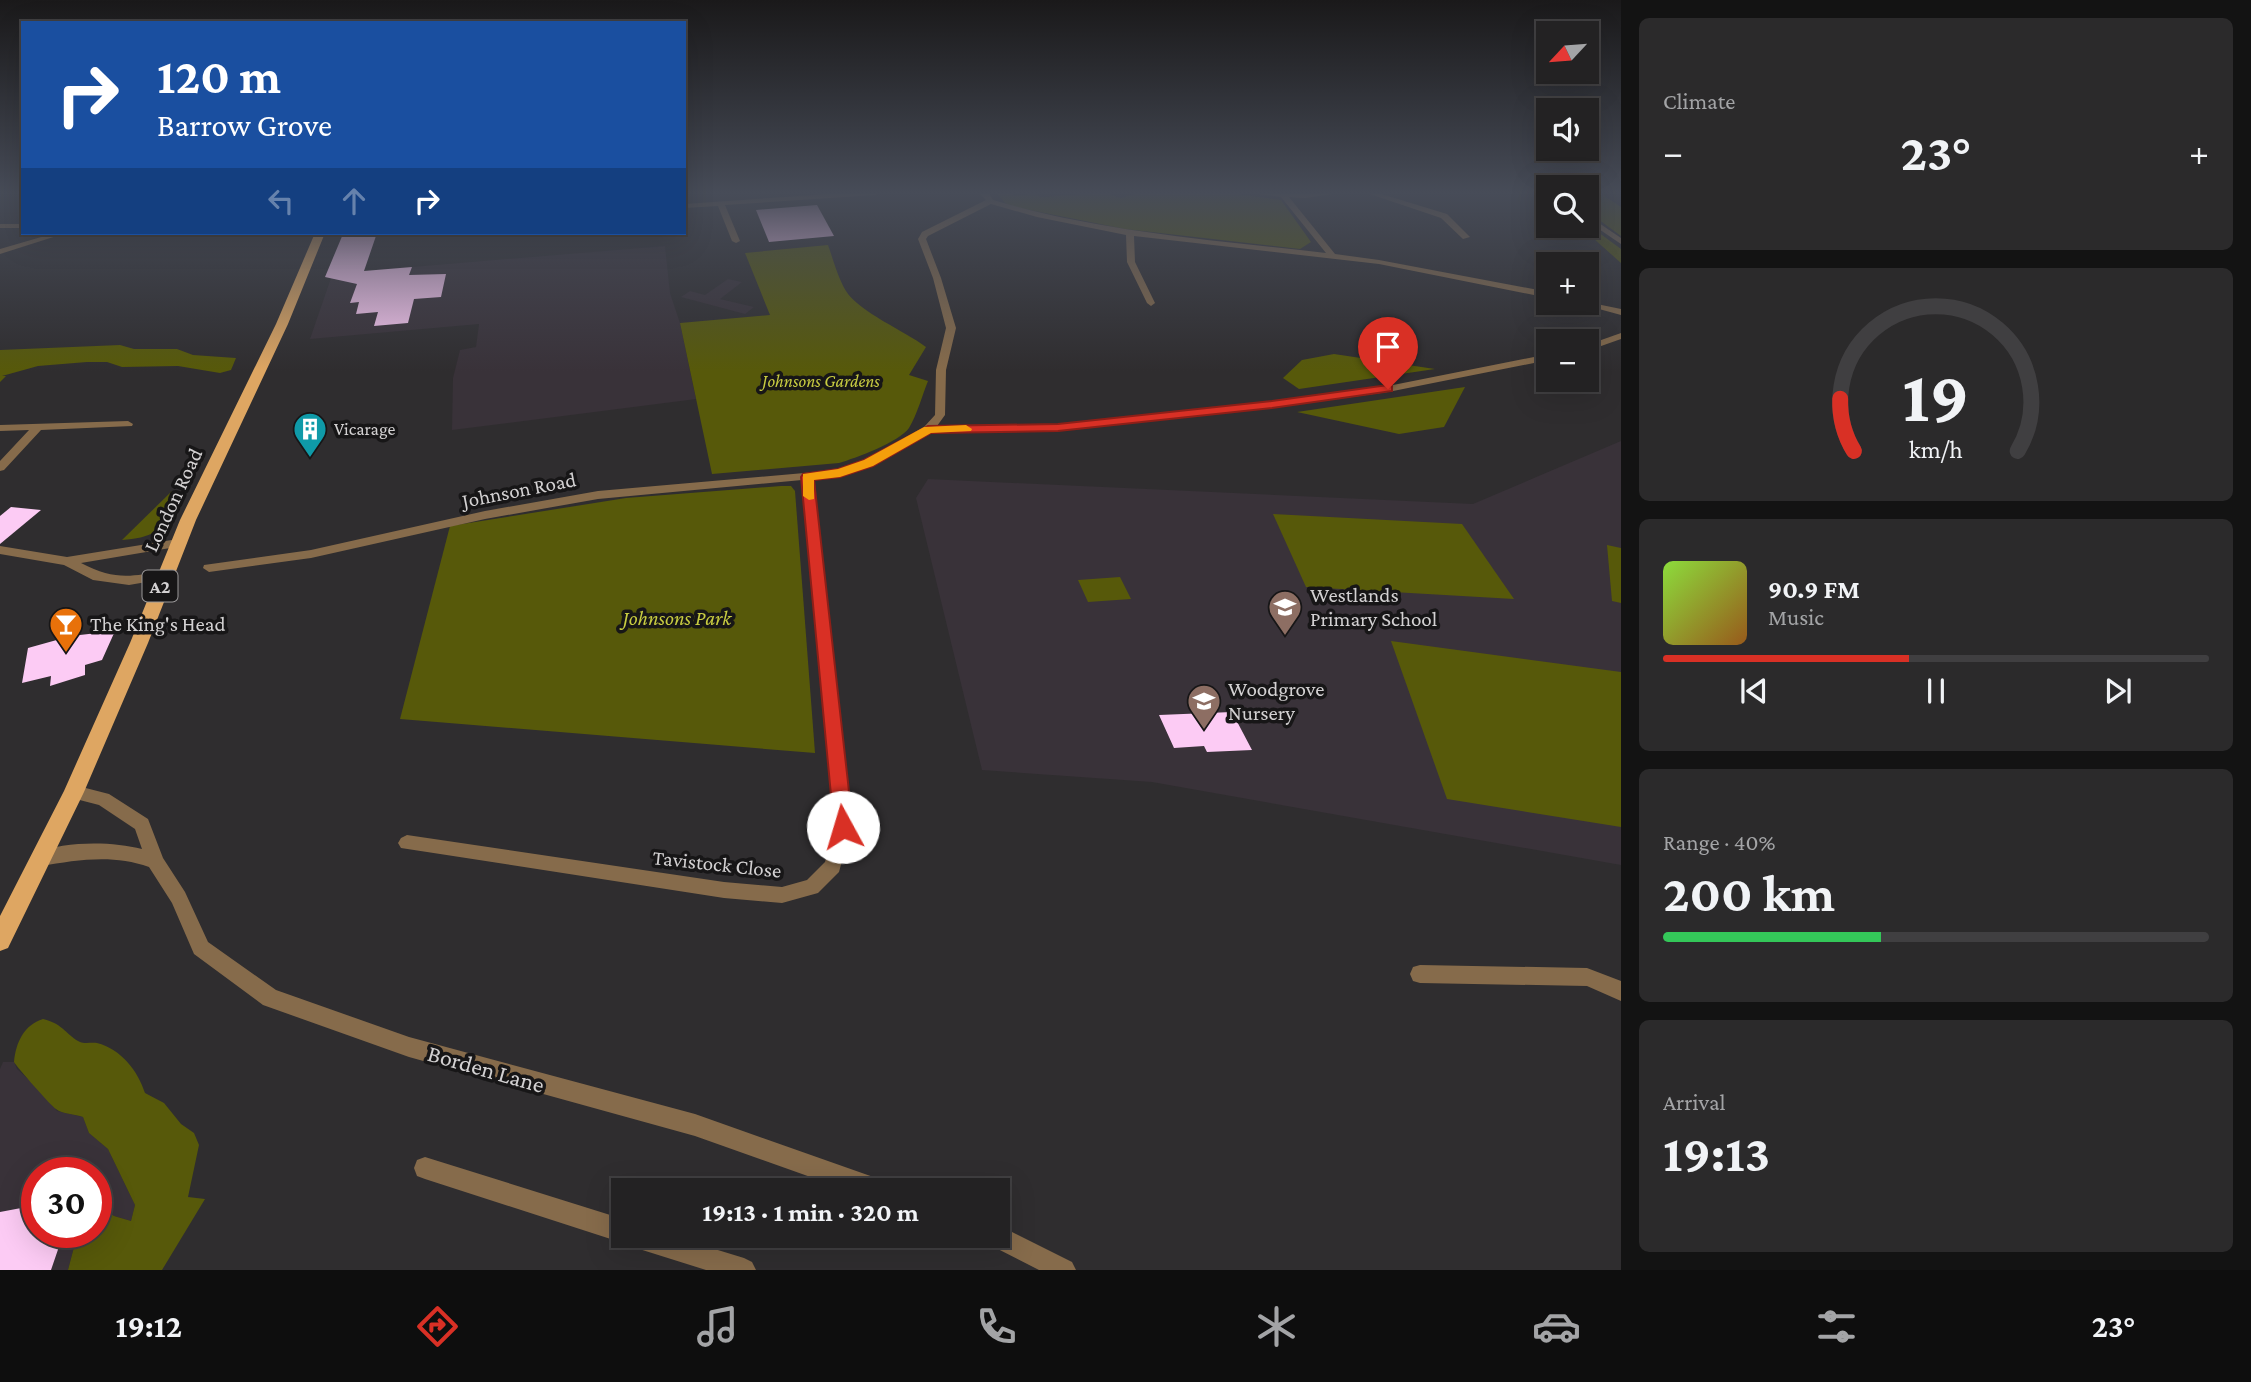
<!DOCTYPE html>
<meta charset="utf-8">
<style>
:root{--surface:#232223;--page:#2b2a2b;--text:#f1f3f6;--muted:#a3a4a6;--line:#403f41;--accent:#d93025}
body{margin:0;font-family:"Crimson Pro",serif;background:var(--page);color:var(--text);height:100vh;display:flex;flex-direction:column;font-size:26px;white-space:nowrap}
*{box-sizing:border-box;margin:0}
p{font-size:23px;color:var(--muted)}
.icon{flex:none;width:38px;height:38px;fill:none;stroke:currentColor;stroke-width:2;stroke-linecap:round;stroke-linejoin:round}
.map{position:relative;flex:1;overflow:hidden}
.sheet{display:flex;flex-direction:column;gap:18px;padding:18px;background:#131313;width:630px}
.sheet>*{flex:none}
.banner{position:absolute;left:21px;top:21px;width:665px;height:214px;border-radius:0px;box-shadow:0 7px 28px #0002,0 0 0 2px var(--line);background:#1a4fa0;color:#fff;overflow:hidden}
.needle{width:46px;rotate:244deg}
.buttons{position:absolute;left:1536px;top:21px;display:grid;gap:14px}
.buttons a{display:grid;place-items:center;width:63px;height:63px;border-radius:0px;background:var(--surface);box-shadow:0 7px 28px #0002,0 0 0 2px var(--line);font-size:35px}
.speed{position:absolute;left:21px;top:1157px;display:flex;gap:14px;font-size:35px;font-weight:700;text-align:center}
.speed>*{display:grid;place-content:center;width:91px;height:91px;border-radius:50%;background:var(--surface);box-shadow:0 7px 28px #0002,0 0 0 2px var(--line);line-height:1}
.speed .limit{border:10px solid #d22;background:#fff;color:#111}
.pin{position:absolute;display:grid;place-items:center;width:60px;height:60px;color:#fff;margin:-72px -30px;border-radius:50% 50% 50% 0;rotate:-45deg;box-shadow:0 0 7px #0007}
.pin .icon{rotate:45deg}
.me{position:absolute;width:77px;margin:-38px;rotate:354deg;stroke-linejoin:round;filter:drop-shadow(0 0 5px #0008)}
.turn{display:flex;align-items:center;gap:24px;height:147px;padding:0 21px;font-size:32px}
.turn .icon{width:91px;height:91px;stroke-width:2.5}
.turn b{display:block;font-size:49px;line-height:60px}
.lanes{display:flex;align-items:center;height:66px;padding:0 21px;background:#0003;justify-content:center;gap:35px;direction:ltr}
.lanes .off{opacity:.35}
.big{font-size:52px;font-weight:700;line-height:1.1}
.sheet .tile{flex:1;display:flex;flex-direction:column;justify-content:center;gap:10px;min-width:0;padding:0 24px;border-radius:10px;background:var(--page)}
.sheet .dial{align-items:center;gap:0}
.dial svg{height:182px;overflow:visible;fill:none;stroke:var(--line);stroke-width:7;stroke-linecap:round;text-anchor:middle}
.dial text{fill:var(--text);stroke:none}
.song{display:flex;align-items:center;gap:21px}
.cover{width:84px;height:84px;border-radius:10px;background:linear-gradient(135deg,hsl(90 70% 55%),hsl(30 70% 35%))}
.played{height:7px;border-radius:4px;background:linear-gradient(90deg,var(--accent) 45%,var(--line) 45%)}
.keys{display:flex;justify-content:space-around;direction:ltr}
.heat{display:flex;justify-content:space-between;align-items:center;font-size:38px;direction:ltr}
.charge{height:10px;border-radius:5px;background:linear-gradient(90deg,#34c759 40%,var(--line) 0)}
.trip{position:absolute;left:611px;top:1178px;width:399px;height:70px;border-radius:0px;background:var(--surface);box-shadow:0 7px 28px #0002,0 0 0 2px var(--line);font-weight:700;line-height:70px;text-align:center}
.tabs{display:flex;height:112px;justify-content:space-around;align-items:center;background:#0e0e0e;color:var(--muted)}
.tabs .icon{width:49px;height:49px}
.tabs .on{color:var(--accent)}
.tabs b{font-size:32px;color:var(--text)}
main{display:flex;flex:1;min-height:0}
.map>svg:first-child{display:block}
.built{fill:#393239}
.green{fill:#57590a}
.building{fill:#fccbf4}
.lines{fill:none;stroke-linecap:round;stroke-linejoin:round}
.minor{fill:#866b4b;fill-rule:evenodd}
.primary{fill:#dea662;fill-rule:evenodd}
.route{fill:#d93025;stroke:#8d1f18;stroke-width:2}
.slow{fill:#f59e0b}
.labels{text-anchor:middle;stroke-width:7;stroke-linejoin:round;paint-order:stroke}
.far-park-label{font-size:18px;font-style:italic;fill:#c8cc41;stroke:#171617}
.far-poi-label{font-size:18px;fill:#d3d1d2;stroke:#171617;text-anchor:start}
.shield{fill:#171617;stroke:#9b999a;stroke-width:2}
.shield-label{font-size:19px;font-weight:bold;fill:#d3d1d2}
.street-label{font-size:21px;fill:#d3d1d2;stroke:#171617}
.poi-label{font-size:21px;fill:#d3d1d2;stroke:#171617;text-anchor:start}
.park-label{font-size:21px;font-style:italic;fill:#c8cc41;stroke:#171617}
.near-street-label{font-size:24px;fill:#d3d1d2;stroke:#171617}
</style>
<main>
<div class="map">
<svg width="1621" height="1270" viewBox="0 0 1621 1270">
<rect width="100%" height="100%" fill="#2f2d2f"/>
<g class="built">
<path d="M 665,246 L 670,293 L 680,323 L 696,399 L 452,430 L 453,378 L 460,350 L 476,347 L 479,324 L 310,339 L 331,278 L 410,272 L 412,267 Z"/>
<path d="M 728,279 L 742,282 L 720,299 L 754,307 L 745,314 L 681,297 L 690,291 L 705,295 Z"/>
<path d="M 1621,441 L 1621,865 L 1152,782 L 982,770 L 916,498 L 928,479 L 1473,504 Z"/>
<path d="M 3,1062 L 14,1062 L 17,1069 L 39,1089 L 57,1111 L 83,1117 L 89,1133 L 108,1149 L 135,1205 L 131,1221 L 114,1216 L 99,1205 L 96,1206 L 96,1172 L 37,1172 L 37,1232 L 78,1232 L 68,1270 L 0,1270 L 0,1069 Z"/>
</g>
<g class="green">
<path d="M 1013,193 L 1015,196 L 1035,194 L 1041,197 L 1106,193 L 1121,198 L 1139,193 L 1229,193 L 1281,200 L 1311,242 L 1300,249 L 1125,229 L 1015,207 L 1005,203 L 998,194 Z"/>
<path d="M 1587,193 L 1600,193 L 1621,207 L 1621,236 L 1587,211 Z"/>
<path d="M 1587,224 L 1621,249 L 1621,263 L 1593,238 L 1573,226 Z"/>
<path d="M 828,245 C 833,259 838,278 846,291 C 859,312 905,331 926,347 L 909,375 L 928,381 C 922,396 917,415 909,428 C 899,442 856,458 839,463 L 712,474 L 680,323 L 770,315 L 745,253 Z"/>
<path d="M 120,345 L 134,349 L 177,349 L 193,355 L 236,358 L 231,370 L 220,373 L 178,366 L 122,367 L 107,362 L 87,362 L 38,366 L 2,376 L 6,376 L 0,382 L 0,350 Z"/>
<path d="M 1334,354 L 1435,369 L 1299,389 L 1283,378 L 1302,360 Z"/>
<path d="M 1465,387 L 1444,427 L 1399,434 L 1297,412 Z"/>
<path d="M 781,486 L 791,486 L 795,491 L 815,753 L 400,719 L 450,526 L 626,498 Z"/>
<path d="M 172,491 C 173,526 156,538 122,540 Z"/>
<path d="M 1273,514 L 1462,524 L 1514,599 L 1306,587 Z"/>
<path d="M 1607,545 L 1621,548 L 1621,603 L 1612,601 Z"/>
<path d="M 1120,577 L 1131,599 L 1088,602 L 1078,580 Z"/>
<path d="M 1391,641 L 1621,672 L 1621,827 L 1447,799 Z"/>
<path d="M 43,1019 C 64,1024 67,1036 80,1042 C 85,1044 92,1042 97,1043 C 121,1049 138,1071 145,1093 L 164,1103 L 181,1124 L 194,1133 L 199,1145 L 188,1197 L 205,1199 L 162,1270 L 68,1270 L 78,1232 L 96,1232 L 96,1206 L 98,1205 L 114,1216 L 131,1221 L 135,1205 L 108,1149 L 89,1133 L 83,1117 C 75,1114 62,1114 56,1109 C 52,1107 16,1066 14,1062 C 16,1042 24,1025 43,1019 Z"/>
</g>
<g class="building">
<path d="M 817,205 L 834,236 L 769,242 L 756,210 Z"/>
<path d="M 377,233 L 364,271 L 412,267 L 409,275 L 446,274 L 441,297 L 414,299 L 408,323 L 374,326 L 378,312 L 356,314 L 359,302 L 350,303 L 357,284 L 325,277 L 343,234 Z"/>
<path d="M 11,507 L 41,510 L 0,544 L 0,516 Z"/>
<path d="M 115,631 L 102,660 L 85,665 L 85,675 L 50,686 L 51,676 L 22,683 L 28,648 L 71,636 Z"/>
<path d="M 1232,712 L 1252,750 L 1207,752 L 1204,746 L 1174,748 L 1159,715 Z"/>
<path d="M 37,1205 L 37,1232 L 64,1232 L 51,1270 L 0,1270 L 0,1212 Z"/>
</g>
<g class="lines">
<g class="minor">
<path d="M 843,193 L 879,193 L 875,195 L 725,205 L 740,241 L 736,243 L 732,241 L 718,206 L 684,208 L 684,204 Z"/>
<path d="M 979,193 L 989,193 L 993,200 C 1101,232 1214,240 1326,253 L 1281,197 L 1251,193 L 1340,193 L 1305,198 L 1289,197 L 1335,254 L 1379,260 L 1549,292 L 1549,298 L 1379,264 L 1134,236 L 1135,262 L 1155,303 L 1151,306 L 1147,303 L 1127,262 L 1126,235 L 1037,217 L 991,204 L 928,236 L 926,239 L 941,278 L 956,328 L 946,370 L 945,415 L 937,426 L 1058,424 L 1272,402 L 1388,386 L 1549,354 L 1549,360 L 1388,392 L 1272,408 L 1058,430 L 930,432 L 872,465 L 840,476 L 813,479 L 851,827 L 839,872 L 818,893 L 782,903 L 724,898 L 401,848 L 398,843 L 401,838 L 407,835 L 724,882 L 782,887 L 807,880 L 825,862 L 835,827 L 802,480 L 598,499 L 485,519 L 311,558 L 209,572 L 203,568 L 204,565 L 311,550 L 485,511 L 598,491 L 838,470 L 864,461 L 924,427 L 935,415 L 936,370 L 946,328 L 933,278 L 918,239 L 922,232 L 986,200 Z"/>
<path d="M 1367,193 L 1378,193 L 1447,214 L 1470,237 L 1463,239 L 1441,218 Z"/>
<path d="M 1587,215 L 1621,238 L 1621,244 L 1587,221 Z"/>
<rect x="0" y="224" width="23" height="4"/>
<path d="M 55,233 L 66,233 L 0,254 L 0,249 Z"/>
<path d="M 1587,302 L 1621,309 L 1621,315 L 1577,303 Z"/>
<path d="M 1621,333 L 1621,339 L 1587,351 L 1587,345 Z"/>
<path d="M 128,421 L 133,424 L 132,426 L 41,430 L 4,470 L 0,471 L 0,461 L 29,430 L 0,431 L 0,425 Z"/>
<path d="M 178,539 L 184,543 L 182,546 L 81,563 C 114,580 129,577 164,571 L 171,575 L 164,579 L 129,585 L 93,580 L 64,565 L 0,554 L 0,546 L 67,557 Z"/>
<path d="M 74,785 L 109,794 L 148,819 L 163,858 L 185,892 L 208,942 L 276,990 L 409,1037 L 695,1114 L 879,1179 L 887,1182 L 890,1190 L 847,1190 L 695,1136 L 409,1057 L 263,1005 L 194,954 L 172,903 L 149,867 C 113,854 77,860 41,866 L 35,863 L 32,858 L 35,853 C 65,841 111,841 142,849 L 135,829 L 99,805 L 68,797 L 66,792 L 68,787 Z"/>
<path d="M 1420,965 L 1587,968 L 1621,981 L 1621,1001 L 1587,986 L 1420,983 L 1413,981 L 1410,974 L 1413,967 Z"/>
<path d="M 425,1157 L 623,1219 L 623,1236 L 672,1236 L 744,1258 L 752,1262 L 756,1270 L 706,1270 L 636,1248 L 628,1244 L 626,1241 L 623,1243 L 425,1179 L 417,1176 L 414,1168 L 417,1160 Z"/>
<path d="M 998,1225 L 1072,1262 L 1076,1270 L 1039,1270 L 988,1244 L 985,1236 L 998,1236 Z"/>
</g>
<path class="primary" d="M 315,233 L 325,233 L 288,324 L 196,520 L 148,643 L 84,792 L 8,948 L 0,951 L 0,916 L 64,791 L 130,643 L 180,520 L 276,324 Z"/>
</g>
<linearGradient id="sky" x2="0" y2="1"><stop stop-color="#1a191a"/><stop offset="0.52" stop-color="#474c58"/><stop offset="1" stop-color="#474c58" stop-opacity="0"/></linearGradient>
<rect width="1621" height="371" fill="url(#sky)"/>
<path class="route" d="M 1388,385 L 1392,386 L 1392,391 L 1272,408 L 1058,431 L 931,433 L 873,466 L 840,477 L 814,480 L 853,827 L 850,833 L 843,836 L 836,833 L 834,827 L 801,477 L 803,474 L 838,469 L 864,460 L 928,426 L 1058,424 L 1272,401 Z"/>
<path class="slow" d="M 966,425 L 972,429 L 971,431 L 931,433 L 873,466 L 840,477 L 814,480 L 814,499 L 809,500 L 803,496 L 803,474 L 838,469 L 864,460 L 924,427 Z"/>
<defs>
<symbol id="building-pin" viewBox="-11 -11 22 30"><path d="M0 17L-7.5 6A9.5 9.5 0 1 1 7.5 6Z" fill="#0f9aa8" stroke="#171617"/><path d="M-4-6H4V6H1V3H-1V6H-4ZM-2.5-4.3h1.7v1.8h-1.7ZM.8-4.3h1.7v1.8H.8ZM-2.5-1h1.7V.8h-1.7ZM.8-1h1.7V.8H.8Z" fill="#fff"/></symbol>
<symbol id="school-pin" viewBox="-11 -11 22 30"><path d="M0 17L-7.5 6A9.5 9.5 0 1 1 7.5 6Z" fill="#8d6e63" stroke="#171617"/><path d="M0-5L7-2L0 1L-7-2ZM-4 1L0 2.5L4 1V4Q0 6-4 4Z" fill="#fff"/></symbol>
<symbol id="bar-pin" viewBox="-11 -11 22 30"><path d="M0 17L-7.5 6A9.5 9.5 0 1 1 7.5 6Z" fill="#e8710a" stroke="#171617"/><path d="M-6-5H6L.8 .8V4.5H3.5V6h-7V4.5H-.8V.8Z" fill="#fff"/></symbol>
</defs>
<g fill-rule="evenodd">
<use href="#building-pin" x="291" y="410" width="38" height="52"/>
<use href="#school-pin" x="1266" y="588" width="38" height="52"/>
<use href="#bar-pin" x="47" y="605" width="38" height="52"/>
<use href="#school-pin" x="1185" y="682" width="38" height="52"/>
</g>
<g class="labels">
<g class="far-park-label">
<text x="821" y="387">Johnsons Gardens</text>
</g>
<g class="far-poi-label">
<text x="334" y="435">Vicarage</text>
</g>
<rect class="shield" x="142.5" y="570.5" width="35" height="31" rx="5"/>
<g class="shield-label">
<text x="160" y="593">A2</text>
</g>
<g class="street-label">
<text transform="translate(519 490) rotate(-11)" y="7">Johnson Road</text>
<text transform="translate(173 500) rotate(-65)" y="7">London Road</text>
<text transform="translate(717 864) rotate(6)" y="7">Tavistock Close</text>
</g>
<g class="poi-label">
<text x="1310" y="602">Westlands<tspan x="1310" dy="24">Primary School</tspan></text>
<text x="90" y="631">The King's Head</text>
<text x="1228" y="696">Woodgrove<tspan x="1228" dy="24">Nursery</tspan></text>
</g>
<g class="park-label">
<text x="677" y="625">Johnsons Park</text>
</g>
<g class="near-street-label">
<text transform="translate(486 1069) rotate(16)" y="8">Borden Lane</text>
</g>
</g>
</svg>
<div class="buttons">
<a><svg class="needle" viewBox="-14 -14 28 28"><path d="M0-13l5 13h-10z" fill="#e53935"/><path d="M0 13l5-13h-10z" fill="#a3a4a6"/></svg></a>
<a><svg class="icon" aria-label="sound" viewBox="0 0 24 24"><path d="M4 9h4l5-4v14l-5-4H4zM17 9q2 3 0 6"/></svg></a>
<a><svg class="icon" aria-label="search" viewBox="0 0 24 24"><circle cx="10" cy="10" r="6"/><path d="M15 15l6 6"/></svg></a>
<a>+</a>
<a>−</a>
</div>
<div class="speed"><div class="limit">30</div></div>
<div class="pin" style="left:1388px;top:389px;background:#d93025"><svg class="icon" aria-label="arrive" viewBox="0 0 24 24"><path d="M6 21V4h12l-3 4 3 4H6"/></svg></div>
<svg class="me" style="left:843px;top:827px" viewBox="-20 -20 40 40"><circle r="19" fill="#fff"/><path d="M0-13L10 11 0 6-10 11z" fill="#d93025"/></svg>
<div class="trip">19:13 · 1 min · 320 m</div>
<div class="banner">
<div class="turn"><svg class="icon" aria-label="right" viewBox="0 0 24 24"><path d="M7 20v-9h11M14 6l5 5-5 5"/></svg><div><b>120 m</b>Barrow Grove</div></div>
<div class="lanes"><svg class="icon off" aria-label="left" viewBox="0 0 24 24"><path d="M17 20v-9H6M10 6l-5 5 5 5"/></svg><svg class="icon off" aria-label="ahead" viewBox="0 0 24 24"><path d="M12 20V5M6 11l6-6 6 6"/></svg><svg class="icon" aria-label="right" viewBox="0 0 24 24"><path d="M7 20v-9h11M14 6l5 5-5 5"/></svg></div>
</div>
</div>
<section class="sheet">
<div class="tile"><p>Climate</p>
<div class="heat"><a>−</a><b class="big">23°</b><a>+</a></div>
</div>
<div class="tile dial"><svg viewBox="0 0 100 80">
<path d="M14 69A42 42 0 1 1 86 69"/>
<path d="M14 69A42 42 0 0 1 8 46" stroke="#d93025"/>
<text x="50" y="56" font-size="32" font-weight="700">19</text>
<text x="50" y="72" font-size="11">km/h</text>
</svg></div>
<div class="tile">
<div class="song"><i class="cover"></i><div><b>90.9 FM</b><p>Music</p></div></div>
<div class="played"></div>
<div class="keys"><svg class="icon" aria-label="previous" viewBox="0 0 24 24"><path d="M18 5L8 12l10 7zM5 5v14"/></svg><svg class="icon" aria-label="pause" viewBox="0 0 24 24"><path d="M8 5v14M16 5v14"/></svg><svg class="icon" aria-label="next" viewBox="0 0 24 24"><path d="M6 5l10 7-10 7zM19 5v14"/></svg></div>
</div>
<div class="tile"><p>Range · 40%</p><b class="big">200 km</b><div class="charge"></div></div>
<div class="tile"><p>Arrival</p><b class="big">19:13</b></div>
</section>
</main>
<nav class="tabs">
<b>19:12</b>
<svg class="icon on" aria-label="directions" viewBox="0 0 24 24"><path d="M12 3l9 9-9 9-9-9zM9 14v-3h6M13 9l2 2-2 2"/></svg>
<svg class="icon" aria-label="music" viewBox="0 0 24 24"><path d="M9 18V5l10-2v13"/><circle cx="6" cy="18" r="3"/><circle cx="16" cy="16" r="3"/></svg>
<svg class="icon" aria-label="phone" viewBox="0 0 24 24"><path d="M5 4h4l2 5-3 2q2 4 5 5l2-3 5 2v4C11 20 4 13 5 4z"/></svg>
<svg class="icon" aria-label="climate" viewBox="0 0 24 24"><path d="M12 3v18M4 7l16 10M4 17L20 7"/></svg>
<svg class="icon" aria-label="car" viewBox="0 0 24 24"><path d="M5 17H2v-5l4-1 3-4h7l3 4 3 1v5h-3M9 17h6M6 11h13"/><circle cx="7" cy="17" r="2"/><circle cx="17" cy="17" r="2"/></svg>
<svg class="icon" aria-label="filters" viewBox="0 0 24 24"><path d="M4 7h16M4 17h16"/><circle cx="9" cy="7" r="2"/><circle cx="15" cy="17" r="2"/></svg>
<b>23°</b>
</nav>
